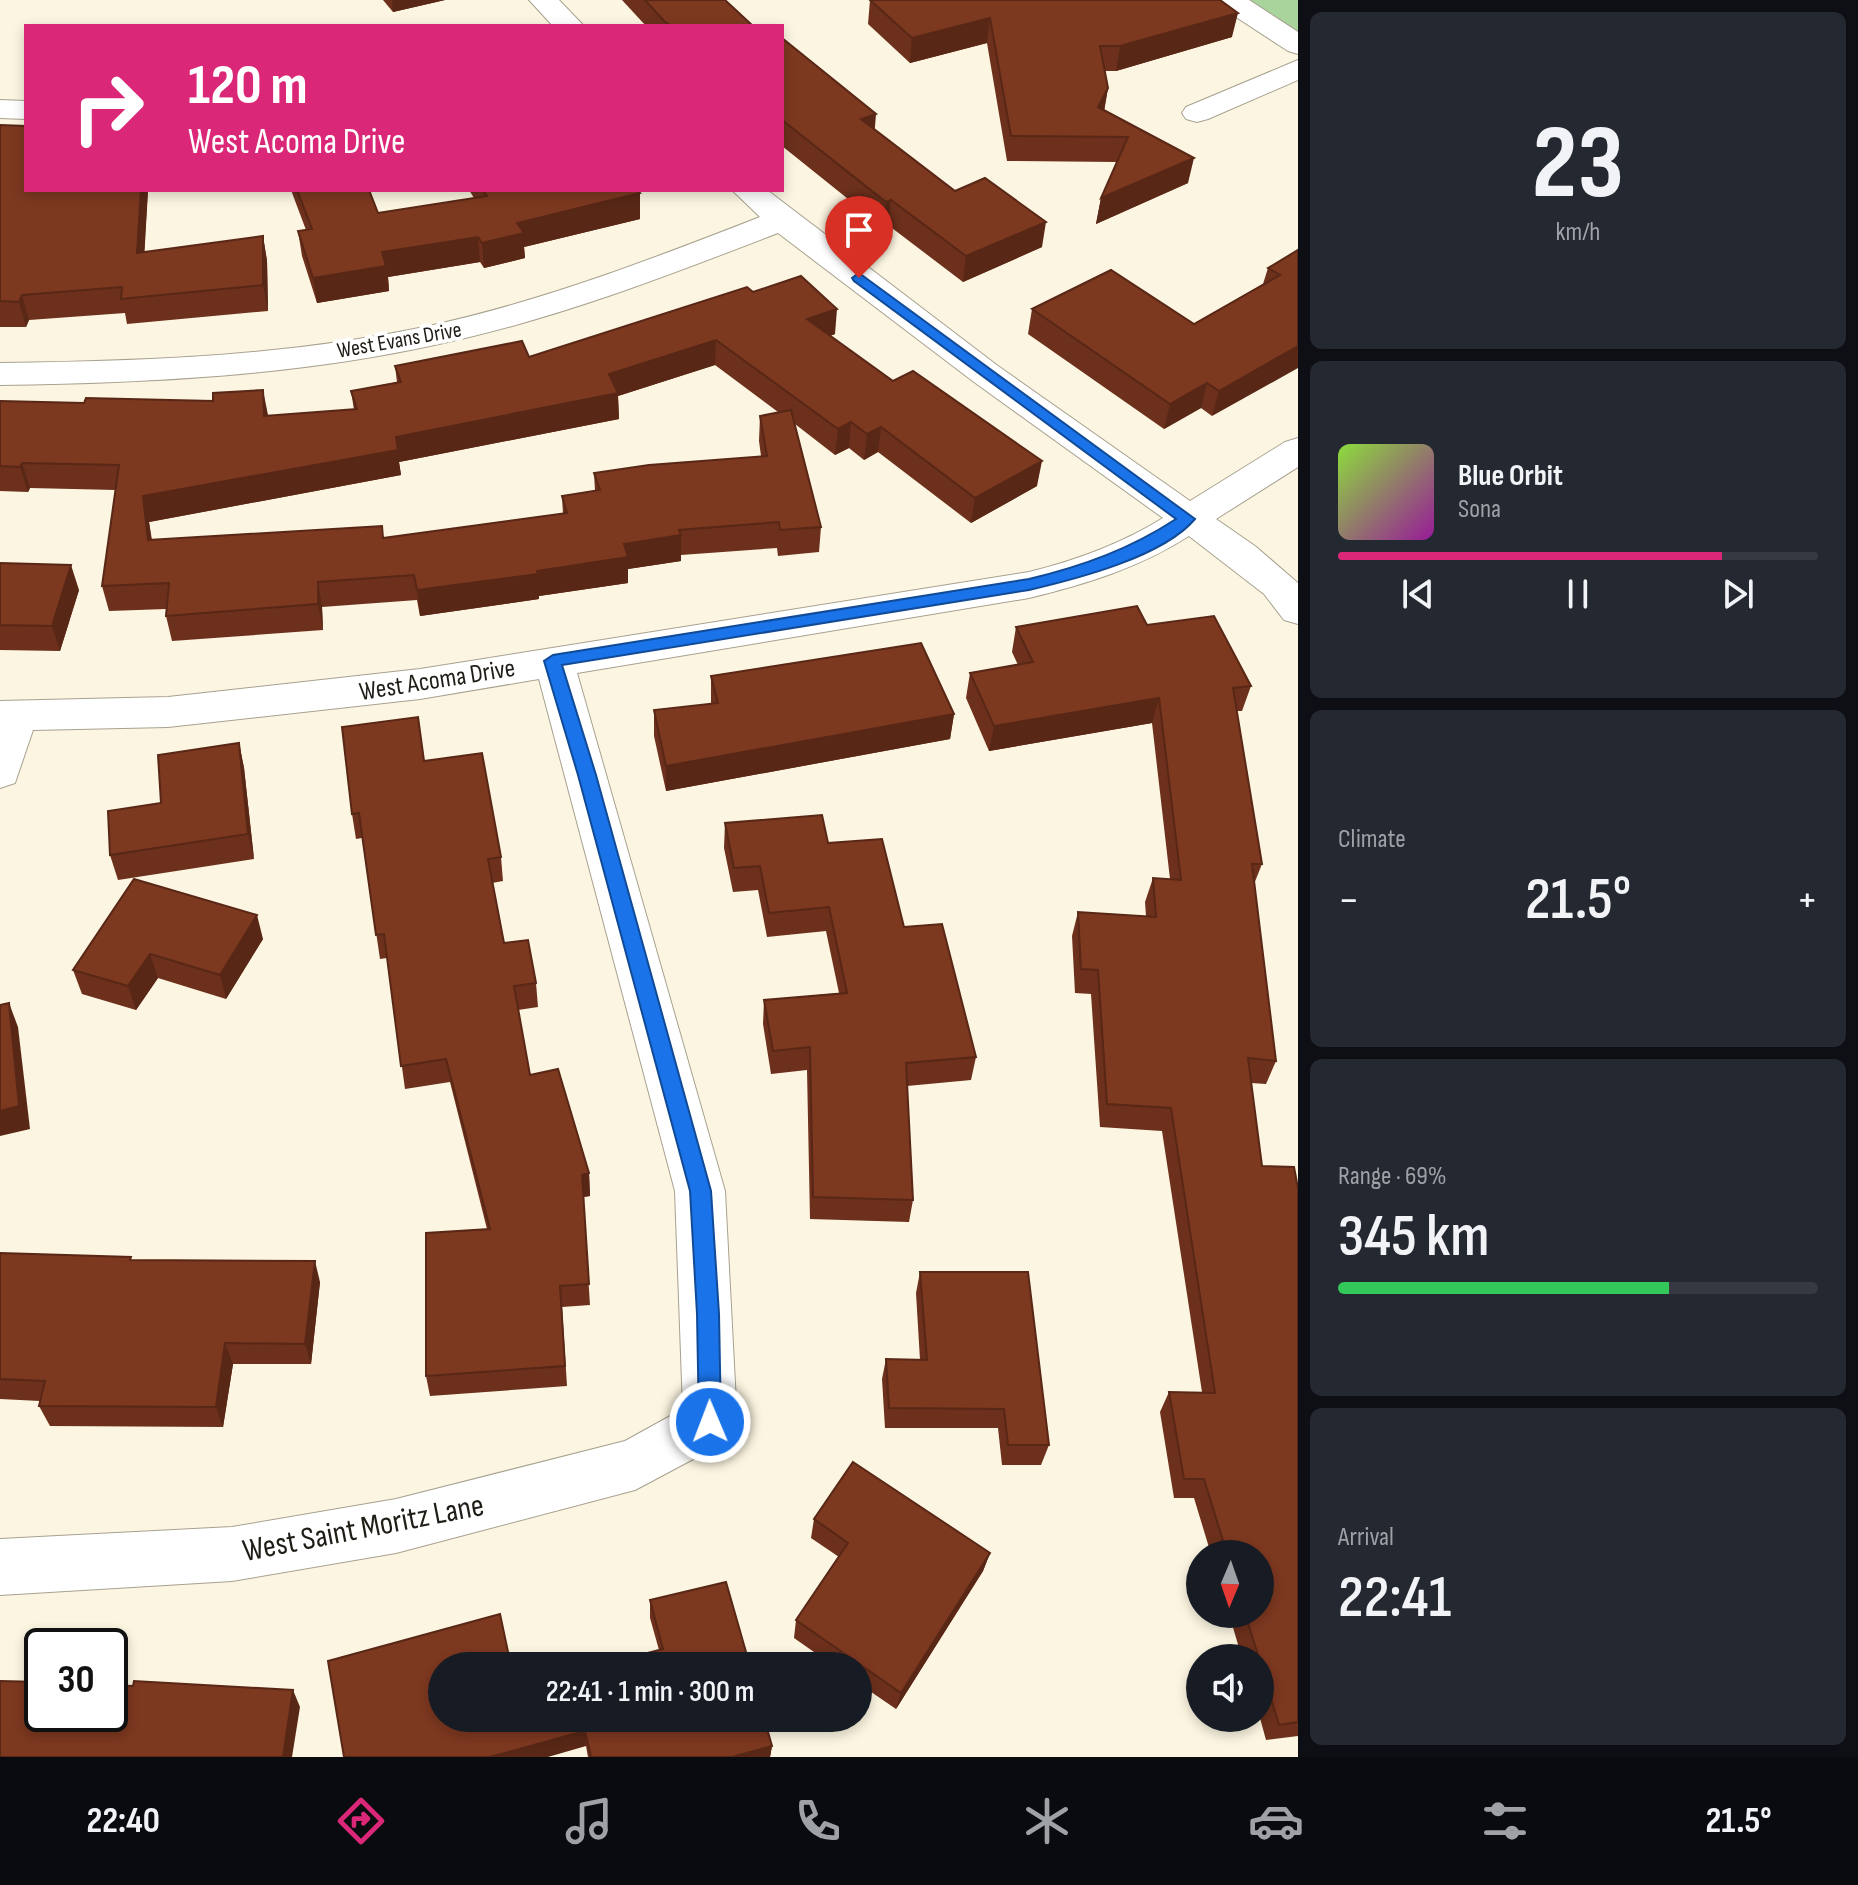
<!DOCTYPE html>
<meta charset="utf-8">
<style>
:root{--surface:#171b24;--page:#242831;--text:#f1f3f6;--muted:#9ea1a6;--line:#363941;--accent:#db2777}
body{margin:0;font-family:"Sofia Sans Condensed",sans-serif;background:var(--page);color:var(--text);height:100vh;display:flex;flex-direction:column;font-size:30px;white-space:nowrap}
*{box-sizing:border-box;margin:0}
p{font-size:26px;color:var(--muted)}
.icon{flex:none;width:44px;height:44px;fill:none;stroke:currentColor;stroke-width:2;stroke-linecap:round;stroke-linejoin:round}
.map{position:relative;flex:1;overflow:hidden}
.details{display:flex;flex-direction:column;gap:12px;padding:12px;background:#0d0f14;width:560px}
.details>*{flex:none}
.top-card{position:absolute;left:24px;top:24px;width:760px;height:168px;border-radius:0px;box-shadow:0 4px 12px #0003;background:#db2777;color:#fff;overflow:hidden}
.needle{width:52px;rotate:182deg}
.buttons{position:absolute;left:1186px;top:1540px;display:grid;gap:16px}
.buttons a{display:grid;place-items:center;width:88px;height:88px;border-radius:50%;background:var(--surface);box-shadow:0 4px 12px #0003;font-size:40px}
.speed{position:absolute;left:24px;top:1628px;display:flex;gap:16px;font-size:40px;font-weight:700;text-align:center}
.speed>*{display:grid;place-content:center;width:104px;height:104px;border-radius:50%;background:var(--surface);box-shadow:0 4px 12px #0003;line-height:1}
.speed .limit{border:4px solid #111;border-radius:12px;background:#fff;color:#111}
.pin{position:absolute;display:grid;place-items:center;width:68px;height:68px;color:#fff;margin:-82px -34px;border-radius:50% 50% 50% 0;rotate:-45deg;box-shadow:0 0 8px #0007}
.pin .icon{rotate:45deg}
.me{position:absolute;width:88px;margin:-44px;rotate:359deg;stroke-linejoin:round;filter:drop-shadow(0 0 6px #0008)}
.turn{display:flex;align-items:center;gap:28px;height:168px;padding:0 32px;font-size:36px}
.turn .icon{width:104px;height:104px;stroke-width:2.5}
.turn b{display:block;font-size:56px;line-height:68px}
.big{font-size:60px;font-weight:600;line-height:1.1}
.details .widget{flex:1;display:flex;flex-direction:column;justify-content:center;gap:12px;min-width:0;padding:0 28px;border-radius:12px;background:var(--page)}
.details .dial{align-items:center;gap:0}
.dial b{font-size:104px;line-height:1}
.song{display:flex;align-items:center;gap:24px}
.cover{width:96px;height:96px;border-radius:12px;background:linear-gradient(135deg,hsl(90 70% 55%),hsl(300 70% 35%))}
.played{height:8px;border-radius:4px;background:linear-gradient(90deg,var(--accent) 80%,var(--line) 80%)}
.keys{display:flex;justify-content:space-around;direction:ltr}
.heat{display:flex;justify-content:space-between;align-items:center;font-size:44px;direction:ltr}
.charge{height:12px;border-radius:6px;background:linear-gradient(90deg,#34c759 69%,var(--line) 0)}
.trip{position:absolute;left:428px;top:1652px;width:444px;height:80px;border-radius:40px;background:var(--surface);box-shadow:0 4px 12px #0003;font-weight:600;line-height:80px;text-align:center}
.tab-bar{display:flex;height:128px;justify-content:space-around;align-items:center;background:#090b0e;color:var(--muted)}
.tab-bar .icon{width:56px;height:56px}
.tab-bar .on{color:var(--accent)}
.tab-bar b{font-size:36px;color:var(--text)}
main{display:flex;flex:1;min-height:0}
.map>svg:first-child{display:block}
.green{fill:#a9d49b}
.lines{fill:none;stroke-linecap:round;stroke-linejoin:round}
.street-casing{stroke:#a7a18f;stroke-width:2}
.street{fill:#fff;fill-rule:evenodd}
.wall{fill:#6c301c;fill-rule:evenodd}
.shaded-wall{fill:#582716}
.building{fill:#7d3820;stroke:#582716;stroke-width:2}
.route{fill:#1a73e8;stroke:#114b97;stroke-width:2}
.labels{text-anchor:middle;stroke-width:8;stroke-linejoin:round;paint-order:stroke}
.far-street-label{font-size:22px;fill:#201d17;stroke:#fff}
.street-label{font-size:26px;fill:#201d17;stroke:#fff}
.near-street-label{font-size:32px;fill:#201d17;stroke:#fff}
</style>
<main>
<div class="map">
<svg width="1298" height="1757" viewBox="0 0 1298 1757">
<rect width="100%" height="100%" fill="#fcf5e1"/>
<path class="green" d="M 1229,0 L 1298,0 L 1298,45 Z"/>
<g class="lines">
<defs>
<g id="street">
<path d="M 529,0 L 559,0 L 584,26 L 553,26 Z"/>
<path d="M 1215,0 L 1249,0 L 1298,32 L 1298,54 L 1288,51 L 1219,6 Z"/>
<path d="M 1298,60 L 1298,80 L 1208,119 L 1197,122 L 1186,119 L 1182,113 L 1186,107 Z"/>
<path d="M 0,100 L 26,101 L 26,119 L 0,118 Z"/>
<path d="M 732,190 L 767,190 L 998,366 L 1190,501 L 1285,442 L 1298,438 L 1298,467 L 1216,519 L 1255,546 L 1298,583 L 1298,624 L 1284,620 L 1264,594 L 1189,536 C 1139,568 1086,584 1029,598 L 577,673 L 725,1191 L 737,1422 L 729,1440 L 635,1490 L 396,1553 L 232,1581 L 0,1595 L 0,1539 L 232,1527 L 396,1499 L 625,1441 L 683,1409 L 675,1191 L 539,679 L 420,699 L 168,727 L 33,730 L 15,783 L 0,788 L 0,701 L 168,697 L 420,669 L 1029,572 C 1077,560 1121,544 1163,518 L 974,382 L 778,233 C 667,276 556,319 439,344 C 295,376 147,383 0,385 L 0,363 C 148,361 297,356 442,323 C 551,298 655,258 760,217 Z"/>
</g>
</defs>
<use href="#street" class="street-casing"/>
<use href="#street" class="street"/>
</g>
<g class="wall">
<path d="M 383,0 L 445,0 L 393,12 Z"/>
<path d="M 622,0 L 725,0 L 753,26 L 646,26 Z"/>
<path d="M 870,0 L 1232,37 L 1116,71 L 1105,71 L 1108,88 L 1104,110 L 1188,183 L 1096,224 L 1101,198 L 1117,162 L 1007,161 L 987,43 L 910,63 L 868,24 Z"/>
<path d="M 782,38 L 875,130 L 955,191 L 1042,247 L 963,282 L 888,225 L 883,227 L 782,146 Z"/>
<path d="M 0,125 L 26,190 L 148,190 L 144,252 L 263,236 L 267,261 L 268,311 L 127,324 L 125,313 L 29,320 L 26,327 L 0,327 Z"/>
<path d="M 291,190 L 369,190 L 378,213 L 474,198 L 469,190 L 644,190 L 638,192 L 640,193 L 640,219 L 524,247 L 525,258 L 484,268 L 480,262 L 388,277 L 389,291 L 317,303 L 302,256 L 298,231 L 306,230 Z"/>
<path d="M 1298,250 L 1212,416 L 1201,408 L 1164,429 L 1028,334 L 1032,309 L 1194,324 L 1263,284 L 1268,268 Z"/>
<path d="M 753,292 L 835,334 L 830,336 L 1037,486 L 971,523 L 878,452 L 864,460 L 849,448 L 835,455 L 795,424 L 821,527 L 819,552 L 778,556 L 777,548 L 681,555 L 681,561 L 628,569 L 628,583 L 539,596 L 539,599 L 420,616 L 417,600 L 322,607 L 323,630 L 172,641 L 166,616 L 166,609 L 109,611 L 102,586 L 116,490 L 30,488 L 28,492 L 0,491 L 0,401 L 268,416 L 354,410 L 351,391 L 397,382 L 395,366 L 529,357 ZM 715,365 L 778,412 L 760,416 L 759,441 L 761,456 L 594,473 L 595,491 L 562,496 L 563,514 L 384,538 L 152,540 L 149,522 L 401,475 L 399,462 L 619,419 L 618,396 Z"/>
<path d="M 0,563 L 79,590 L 60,651 L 0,650 Z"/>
<path d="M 1147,625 L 1251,686 L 1242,711 L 1237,711 L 1262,864 L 1254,884 L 1276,1061 L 1266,1084 L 1251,1083 L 1262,1166 L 1298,1188 L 1298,1736 L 1266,1740 L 1260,1718 L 1260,1658 L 1242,1658 L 1229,1614 L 1260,1614 L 1260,1554 L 1211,1554 L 1194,1498 L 1174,1498 L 1160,1412 L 1169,1392 L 1202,1392 L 1162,1131 L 1100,1127 L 1091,994 L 1075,993 L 1072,936 L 1078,912 L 1146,916 L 1145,902 L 1153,878 L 1170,879 L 1152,723 L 989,751 L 966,698 L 970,673 L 1018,665 L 1012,652 L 1016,627 Z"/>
<path d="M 711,676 L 954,714 L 950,739 L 666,791 L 654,736 L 654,710 L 711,704 Z"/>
<path d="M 239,743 L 244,768 L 254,859 L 118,880 L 110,855 L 161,803 Z"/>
<path d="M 424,761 L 501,857 L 503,881 L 492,883 L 504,943 L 536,983 L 538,1007 L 518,1010 L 530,1075 L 589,1173 L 590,1196 L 583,1197 L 590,1305 L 562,1307 L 567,1386 L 430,1396 L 426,1376 L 487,1229 L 450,1082 L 405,1089 L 387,958 L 380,959 L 362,838 L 356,839 L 352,814 Z"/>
<path d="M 725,823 L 828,843 L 904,927 L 976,1057 L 971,1080 L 907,1086 L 913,1200 L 909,1222 L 810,1219 L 807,1070 L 771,1074 L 763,1024 L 764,1000 L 839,993 L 826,931 L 767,937 L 758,890 L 733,892 L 724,848 Z"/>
<path d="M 134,879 L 263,939 L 226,999 L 158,978 L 136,1010 L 82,994 L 73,970 Z"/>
<path d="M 0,1253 L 132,1260 L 320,1282 L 311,1364 L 233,1364 L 223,1427 L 50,1426 L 39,1406 L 40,1401 L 0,1399 Z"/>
<path d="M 920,1272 L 1049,1445 L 1041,1465 L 1002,1465 L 998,1428 L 885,1428 L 882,1379 L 886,1359 L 920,1360 L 916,1293 Z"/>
<path d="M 814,1519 L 990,1553 L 983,1571 L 896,1709 L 858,1683 L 858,1666 L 834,1666 L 794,1638 L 796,1620 L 839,1557 L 811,1538 Z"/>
<path d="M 650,1600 L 750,1666 L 659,1650 L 650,1618 Z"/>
<path d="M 442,1718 L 772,1746 L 770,1757 L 588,1757 L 586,1746 Z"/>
</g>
<g class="shaded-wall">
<path d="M 392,0 L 445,0 L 393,12 Z"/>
<path d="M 1238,13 L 1232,37 L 1116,71 L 1120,46 Z"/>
<path d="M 990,18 L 987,43 L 910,63 L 912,38 Z"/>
<path d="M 1108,88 L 1104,112 L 1098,107 Z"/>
<path d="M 876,114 L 874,139 L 861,119 Z"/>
<path d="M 1194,158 L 1188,183 L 1096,224 L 1101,198 Z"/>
<path d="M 141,190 L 148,190 L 143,279 L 137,253 Z"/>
<path d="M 640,193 L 640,219 L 524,247 L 525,258 L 484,268 L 482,243 L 517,223 Z"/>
<path d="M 891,200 L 888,225 L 883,227 L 886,202 Z"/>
<path d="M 1046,222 L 1042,247 L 963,282 L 966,256 Z"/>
<path d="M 263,236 L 267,261 L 268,311 L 263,285 Z"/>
<path d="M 478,237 L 480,262 L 388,277 L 389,291 L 317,303 L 313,278 L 382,252 Z"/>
<path d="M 22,295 L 29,320 L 26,327 L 19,302 Z"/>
<path d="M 837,309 L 835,334 L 806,345 L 807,319 Z"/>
<path d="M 716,340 L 715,365 L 618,396 L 619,419 L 399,462 L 401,475 L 149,522 L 155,566 L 148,540 L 143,496 L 396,437 L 609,374 Z"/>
<path d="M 1298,346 L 1298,368 L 1212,416 L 1219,391 Z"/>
<path d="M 1207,383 L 1201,408 L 1164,429 L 1170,404 Z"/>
<path d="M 263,390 L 268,415 L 268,442 L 264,416 Z"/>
<path d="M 851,422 L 849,448 L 835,455 L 838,429 Z"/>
<path d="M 881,427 L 878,452 L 864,460 L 867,434 Z"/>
<path d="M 1042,461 L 1037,486 L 971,523 L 975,498 Z"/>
<path d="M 22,463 L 30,488 L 28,492 L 20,467 Z"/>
<path d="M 681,535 L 681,561 L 628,569 L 628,583 L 539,596 L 539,599 L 420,616 L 417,590 L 537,571 L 624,544 Z"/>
<path d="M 71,565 L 79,590 L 60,651 L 52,626 Z"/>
<path d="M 318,582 L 322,607 L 323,630 L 318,604 Z"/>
<path d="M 1159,698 L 1152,723 L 989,751 L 994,726 Z"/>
<path d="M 954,714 L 950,739 L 666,791 L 666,766 Z"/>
<path d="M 239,743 L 244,768 L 254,859 L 248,834 Z"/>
<path d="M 257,915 L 263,939 L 226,999 L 220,975 Z"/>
<path d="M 150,954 L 158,978 L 136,1010 L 128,986 Z"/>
<path d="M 9,1003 L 18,1027 L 30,1129 L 0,1136 L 0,1111 Z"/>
<path d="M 589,1173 L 590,1196 L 583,1197 L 582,1175 Z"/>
<path d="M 315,1261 L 320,1282 L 311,1364 L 305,1344 Z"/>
<path d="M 225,1343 L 233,1364 L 223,1427 L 216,1407 Z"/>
<path d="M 990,1553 L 983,1571 L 896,1709 L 901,1693 Z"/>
<path d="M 293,1690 L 300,1707 L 292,1757 L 283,1757 Z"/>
<path d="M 585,1731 L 586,1746 L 548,1757 L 490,1757 Z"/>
<path d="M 772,1746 L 770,1757 L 732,1757 Z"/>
</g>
<g class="building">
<path d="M 645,0 L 725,0 L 753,26 L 671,26 L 664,21 Z"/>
<path d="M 870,0 L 1220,0 L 1238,13 L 1120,46 L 1100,46 L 1108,88 L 1098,107 L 1194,158 L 1101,198 L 1128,137 L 1011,136 L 990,18 L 912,38 Z"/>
<path d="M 782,38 L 876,114 L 861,119 L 955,191 L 985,178 L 1046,222 L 966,256 L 891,200 L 886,202 L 782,120 Z"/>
<path d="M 0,125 L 26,126 L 26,190 L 141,190 L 137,253 L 263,236 L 263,285 L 121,299 L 122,287 L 22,295 L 19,302 L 0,301 Z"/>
<path d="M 297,190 L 369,190 L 378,213 L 487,196 L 483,190 L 637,190 L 640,193 L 517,223 L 524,233 L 482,243 L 478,237 L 382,252 L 386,266 L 313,278 L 298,231 L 312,229 Z"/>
<path d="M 1298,250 L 1298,346 L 1219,391 L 1207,383 L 1170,404 L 1032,309 L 1111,270 L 1194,324 L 1280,275 L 1268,268 Z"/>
<path d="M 801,276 L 837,309 L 807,319 L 893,381 L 913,371 L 1042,461 L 975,498 L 881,427 L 867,434 L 851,422 L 838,429 L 716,340 L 609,374 L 618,393 L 396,437 L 398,450 L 143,496 L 148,540 L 382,526 L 383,538 L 567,513 L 562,496 L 600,490 L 594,473 L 649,465 L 767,456 L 760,416 L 791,410 L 821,527 L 780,530 L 779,522 L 679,530 L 681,535 L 624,544 L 628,557 L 537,571 L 538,574 L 417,590 L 414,575 L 318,582 L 318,604 L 166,616 L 169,583 L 102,586 L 119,465 L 22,463 L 20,467 L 0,466 L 0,401 L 84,403 L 86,398 L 213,401 L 213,393 L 263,390 L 264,416 L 357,409 L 351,391 L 401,382 L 395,366 L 522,341 L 529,357 L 747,287 L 753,292 Z"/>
<path d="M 0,563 L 71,565 L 52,626 L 0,625 Z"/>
<path d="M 1137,606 L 1147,625 L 1214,616 L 1251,686 L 1233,688 L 1262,864 L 1252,864 L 1276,1061 L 1248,1058 L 1262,1166 L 1294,1167 L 1298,1188 L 1298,1722 L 1279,1725 L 1260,1662 L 1260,1658 L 1259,1658 L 1245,1614 L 1260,1614 L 1260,1554 L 1227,1554 L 1204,1479 L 1184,1479 L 1169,1392 L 1215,1393 L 1171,1108 L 1107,1104 L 1098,970 L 1081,969 L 1078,912 L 1156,917 L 1153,878 L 1181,880 L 1159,698 L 994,726 L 970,673 L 1033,662 L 1016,627 Z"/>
<path d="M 921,643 L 954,714 L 666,766 L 654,710 L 718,703 L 711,676 Z"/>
<path d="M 418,717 L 424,761 L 482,753 L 501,857 L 488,859 L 504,943 L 528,940 L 536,983 L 514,986 L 530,1075 L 558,1069 L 589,1173 L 582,1175 L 589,1284 L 560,1286 L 565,1366 L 426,1376 L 426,1233 L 490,1229 L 446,1059 L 401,1066 L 384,934 L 376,935 L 359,813 L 352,814 L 342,727 Z"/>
<path d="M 239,743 L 248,834 L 110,855 L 108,811 L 161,803 L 158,755 Z"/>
<path d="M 822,815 L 828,843 L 882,839 L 904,927 L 942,924 L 976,1057 L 906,1063 L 913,1200 L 813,1197 L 810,1047 L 773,1051 L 764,1000 L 847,993 L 829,907 L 769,913 L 760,866 L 734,868 L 725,823 Z"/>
<path d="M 134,879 L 257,915 L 220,975 L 150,954 L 128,986 L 73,970 Z"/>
<path d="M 9,1003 L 19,1106 L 0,1111 L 0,1005 Z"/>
<path d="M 0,1253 L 131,1257 L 130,1260 L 315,1261 L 305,1344 L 225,1343 L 216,1407 L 39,1406 L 45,1381 L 0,1379 Z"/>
<path d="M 920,1272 L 1028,1272 L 1049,1445 L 1008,1445 L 1004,1409 L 889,1408 L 886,1359 L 927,1360 Z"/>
<path d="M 853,1462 L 990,1553 L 901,1693 L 796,1620 L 848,1543 L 814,1519 Z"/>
<path d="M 726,1582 L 750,1666 L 598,1666 L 663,1649 L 650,1600 Z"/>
<path d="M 500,1614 L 511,1666 L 442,1666 L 442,1718 L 764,1718 L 772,1746 L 732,1757 L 591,1757 L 585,1731 L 490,1757 L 344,1757 L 328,1661 Z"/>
<path d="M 0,1681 L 42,1682 L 42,1714 L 110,1714 L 110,1685 L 133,1686 L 134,1681 L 293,1690 L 283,1757 L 0,1757 Z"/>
</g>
<path class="route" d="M 859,273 L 1195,519 C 1163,557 1076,579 1029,590 L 562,665 L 596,775 L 711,1191 L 719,1314 L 721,1422 L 718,1429 L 710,1432 L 702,1429 L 699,1422 L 697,1314 L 690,1191 L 578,775 L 544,661 L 553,655 L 1029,579 C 1083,566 1130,549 1176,519 L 854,281 L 852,278 Z"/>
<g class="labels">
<g class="far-street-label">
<text transform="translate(399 339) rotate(-10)" y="8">West Evans Drive</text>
</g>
<g class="street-label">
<text transform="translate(437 679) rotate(-9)" y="9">West Acoma Drive</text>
</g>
<g class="near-street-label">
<text transform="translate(363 1527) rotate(-11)" y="11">West Saint Moritz Lane</text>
</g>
</g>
</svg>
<div class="buttons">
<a><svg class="needle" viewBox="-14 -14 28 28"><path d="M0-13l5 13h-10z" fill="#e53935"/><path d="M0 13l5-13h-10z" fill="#9ea1a6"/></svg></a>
<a><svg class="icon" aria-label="sound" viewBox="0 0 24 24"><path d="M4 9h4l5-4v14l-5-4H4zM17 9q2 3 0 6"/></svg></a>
</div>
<div class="speed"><div class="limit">30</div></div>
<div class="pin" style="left:859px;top:278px;background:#d93025"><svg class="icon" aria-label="arrive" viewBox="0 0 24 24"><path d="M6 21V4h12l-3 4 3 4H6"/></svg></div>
<svg class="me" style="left:710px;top:1422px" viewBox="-20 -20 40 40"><circle r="17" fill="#1a73e8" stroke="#fff" stroke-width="3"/><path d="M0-11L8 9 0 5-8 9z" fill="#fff"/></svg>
<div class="trip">22:41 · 1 min · 300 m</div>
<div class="top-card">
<div class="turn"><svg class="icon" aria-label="right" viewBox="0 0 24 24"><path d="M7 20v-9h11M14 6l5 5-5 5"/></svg><div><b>120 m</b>West Acoma Drive</div></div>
</div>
</div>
<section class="details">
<div class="widget dial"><b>23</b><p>km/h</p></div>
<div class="widget">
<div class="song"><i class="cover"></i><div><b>Blue Orbit</b><p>Sona</p></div></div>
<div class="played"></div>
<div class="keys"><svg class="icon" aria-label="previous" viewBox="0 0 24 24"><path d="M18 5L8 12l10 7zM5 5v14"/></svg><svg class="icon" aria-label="pause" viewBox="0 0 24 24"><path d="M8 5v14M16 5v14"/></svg><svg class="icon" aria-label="next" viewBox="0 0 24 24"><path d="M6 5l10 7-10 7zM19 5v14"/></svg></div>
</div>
<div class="widget"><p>Climate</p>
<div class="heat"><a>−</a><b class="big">21.5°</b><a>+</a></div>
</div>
<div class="widget"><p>Range · 69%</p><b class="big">345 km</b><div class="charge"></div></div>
<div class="widget"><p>Arrival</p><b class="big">22:41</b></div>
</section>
</main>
<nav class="tab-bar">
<b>22:40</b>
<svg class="icon on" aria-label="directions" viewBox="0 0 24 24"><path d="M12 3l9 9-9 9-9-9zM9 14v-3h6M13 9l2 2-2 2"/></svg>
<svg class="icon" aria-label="music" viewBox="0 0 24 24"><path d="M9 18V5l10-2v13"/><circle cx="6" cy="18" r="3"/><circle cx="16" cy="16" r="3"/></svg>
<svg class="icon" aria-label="phone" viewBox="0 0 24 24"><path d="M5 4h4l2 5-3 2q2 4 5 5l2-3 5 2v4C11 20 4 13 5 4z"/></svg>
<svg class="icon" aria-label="climate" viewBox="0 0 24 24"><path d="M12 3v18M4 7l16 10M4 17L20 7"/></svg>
<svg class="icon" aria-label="car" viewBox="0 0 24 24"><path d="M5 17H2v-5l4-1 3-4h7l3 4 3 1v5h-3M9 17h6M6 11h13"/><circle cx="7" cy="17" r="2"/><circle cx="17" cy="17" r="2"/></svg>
<svg class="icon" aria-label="filters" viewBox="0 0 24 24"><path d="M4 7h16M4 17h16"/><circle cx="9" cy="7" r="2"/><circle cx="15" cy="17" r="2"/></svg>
<b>21.5°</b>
</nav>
